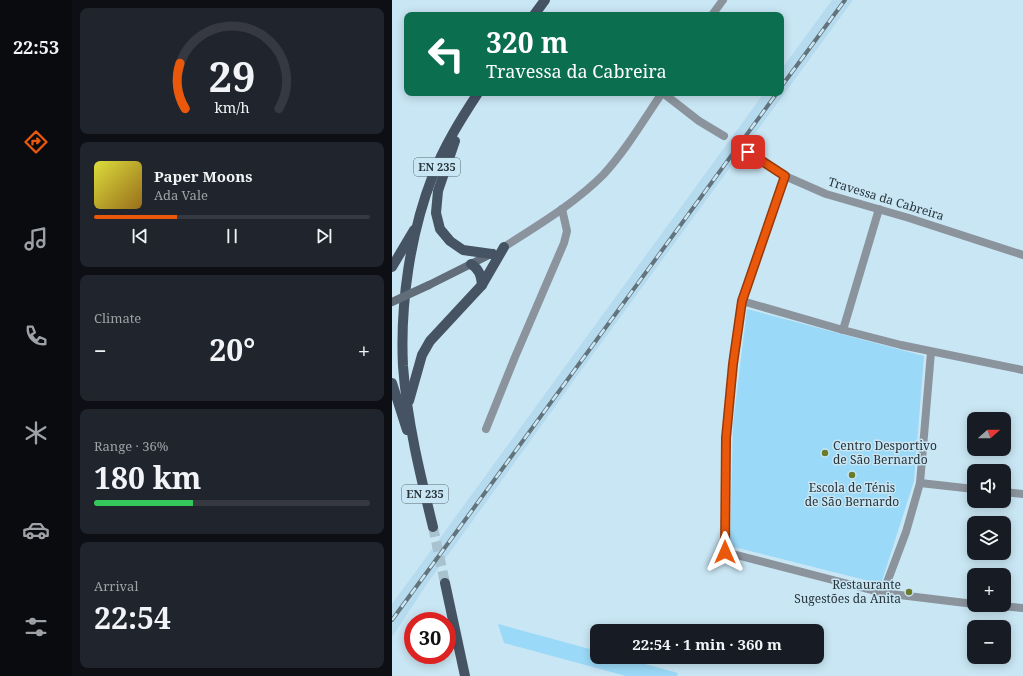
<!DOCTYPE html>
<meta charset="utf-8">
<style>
:root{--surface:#171b24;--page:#20242c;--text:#f1f3f6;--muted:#9ea1a6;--line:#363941;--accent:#ea580c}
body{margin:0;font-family:"Noto Serif",serif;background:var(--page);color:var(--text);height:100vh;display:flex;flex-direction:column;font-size:15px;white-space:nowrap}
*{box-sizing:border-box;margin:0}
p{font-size:13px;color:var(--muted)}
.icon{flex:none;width:22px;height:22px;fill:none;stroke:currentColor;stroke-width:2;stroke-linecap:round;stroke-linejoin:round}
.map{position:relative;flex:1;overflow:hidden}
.side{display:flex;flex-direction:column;gap:8px;padding:8px;background:#0d0f14;width:320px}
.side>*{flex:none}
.guide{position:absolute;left:12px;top:12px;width:380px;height:84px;border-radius:8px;box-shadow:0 2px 10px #0003;background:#0b6e4f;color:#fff;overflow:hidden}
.needle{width:26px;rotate:69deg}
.fabs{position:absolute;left:575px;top:412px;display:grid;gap:8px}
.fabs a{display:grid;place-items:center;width:44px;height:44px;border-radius:8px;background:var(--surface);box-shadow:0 2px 10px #0003;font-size:20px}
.speed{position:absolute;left:12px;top:612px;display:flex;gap:8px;font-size:20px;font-weight:700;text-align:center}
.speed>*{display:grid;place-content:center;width:52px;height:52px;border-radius:50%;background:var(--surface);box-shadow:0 2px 10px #0003;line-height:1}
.speed .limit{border:6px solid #d22;background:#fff;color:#111}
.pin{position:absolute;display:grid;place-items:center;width:34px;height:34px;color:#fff;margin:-17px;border-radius:8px;box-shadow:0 2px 6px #0006}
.me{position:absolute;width:44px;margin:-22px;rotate:0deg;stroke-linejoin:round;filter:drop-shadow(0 0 3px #0008)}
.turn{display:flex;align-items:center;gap:14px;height:84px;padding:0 16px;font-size:18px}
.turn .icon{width:52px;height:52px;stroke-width:2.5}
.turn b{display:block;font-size:28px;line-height:34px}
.big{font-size:30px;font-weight:700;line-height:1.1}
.side .tile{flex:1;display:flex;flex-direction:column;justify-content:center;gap:6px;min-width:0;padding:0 14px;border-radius:8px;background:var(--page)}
.side .dial{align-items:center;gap:0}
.dial svg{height:104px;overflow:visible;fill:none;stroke:var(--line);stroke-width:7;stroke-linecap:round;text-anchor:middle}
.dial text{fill:var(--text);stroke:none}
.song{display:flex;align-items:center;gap:12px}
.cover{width:48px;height:48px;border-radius:6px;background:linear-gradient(135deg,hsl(60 70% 55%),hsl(40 70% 35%))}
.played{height:4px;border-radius:2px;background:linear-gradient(90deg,var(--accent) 30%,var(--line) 30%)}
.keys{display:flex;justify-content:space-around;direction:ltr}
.heat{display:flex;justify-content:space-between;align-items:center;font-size:22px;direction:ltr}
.charge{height:6px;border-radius:3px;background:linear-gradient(90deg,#34c759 36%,var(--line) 0)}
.trip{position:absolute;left:198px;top:624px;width:234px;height:40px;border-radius:8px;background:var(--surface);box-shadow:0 2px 10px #0003;font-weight:700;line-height:40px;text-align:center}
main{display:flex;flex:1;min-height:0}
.tabs{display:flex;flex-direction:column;width:72px;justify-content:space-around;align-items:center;background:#090b0e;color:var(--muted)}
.tabs .icon{width:28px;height:28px}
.tabs .active{color:var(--accent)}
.tabs b{font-size:18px;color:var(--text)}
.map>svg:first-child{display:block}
.built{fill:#b6dbee}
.green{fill:#9ad9f7}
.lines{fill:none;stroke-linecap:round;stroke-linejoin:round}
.primary-tunnel{stroke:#a9c2cf;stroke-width:10;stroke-dasharray:10 5;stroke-linecap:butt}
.street{stroke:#8b939c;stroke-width:8}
.secondary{stroke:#626d7a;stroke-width:8}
.primary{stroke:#455363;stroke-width:10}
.rail-casing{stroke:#62737c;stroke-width:4}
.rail{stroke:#c9e6f4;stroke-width:2.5;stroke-dasharray:8;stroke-linecap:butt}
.secondary-bridge{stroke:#626d7a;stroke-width:8}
.route-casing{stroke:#983908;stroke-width:10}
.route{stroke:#ea580c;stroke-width:7}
.poi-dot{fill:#6a7b2a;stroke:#c9e6f4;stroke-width:1.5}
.labels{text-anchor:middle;stroke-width:3;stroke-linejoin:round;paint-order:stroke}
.shield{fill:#c9e6f4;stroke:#596972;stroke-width:1}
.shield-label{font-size:11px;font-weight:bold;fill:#29343a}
.street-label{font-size:12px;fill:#29343a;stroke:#c9e6f4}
.poi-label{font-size:12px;fill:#29343a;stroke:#c9e6f4;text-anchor:start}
</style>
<main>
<nav class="tabs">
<b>22:53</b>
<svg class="icon active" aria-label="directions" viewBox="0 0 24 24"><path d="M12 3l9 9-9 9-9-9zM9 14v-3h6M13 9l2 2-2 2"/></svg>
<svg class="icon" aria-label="music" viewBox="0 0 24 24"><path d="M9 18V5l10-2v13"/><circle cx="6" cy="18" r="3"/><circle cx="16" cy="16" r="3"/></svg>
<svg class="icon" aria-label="phone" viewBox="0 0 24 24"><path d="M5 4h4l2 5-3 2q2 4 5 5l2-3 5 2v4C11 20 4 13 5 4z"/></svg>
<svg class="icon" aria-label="climate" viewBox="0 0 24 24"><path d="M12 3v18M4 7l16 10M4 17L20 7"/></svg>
<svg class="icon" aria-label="car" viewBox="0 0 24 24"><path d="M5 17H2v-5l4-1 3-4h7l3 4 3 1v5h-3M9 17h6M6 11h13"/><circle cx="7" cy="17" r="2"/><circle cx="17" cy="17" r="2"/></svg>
<svg class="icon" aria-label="filters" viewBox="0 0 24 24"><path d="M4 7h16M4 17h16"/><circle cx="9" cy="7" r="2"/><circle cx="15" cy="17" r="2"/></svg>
</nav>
<section class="side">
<div class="tile dial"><svg viewBox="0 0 100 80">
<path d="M14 69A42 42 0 1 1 86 69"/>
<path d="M14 69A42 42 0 0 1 10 34" stroke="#ea580c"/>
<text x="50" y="56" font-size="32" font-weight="700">29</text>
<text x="50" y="72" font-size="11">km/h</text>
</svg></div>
<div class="tile">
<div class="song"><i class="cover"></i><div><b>Paper Moons</b><p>Ada Vale</p></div></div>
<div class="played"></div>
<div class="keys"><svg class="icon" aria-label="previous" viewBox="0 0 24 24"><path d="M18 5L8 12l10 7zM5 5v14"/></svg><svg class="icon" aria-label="pause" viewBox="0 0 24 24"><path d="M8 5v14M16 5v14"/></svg><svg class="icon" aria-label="next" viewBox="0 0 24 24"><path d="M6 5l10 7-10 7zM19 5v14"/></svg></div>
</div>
<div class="tile"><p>Climate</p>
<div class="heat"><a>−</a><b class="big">20°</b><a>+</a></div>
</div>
<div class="tile"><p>Range · 36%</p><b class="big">180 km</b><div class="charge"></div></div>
<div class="tile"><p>Arrival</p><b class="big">22:54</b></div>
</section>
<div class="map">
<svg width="631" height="676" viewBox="0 0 631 676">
<rect width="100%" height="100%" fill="#c9e6f4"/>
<path class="built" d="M 440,0 L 461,0 L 185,376 L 35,584 L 0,637 L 0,604 L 372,93 L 389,93 L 389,70 Z"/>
<g class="green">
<path d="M 355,309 L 532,356 L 522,481 L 489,584 L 338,546 L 341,424 Z"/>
<path d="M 106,624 L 205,651 L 205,657 L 227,657 L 286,673 L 285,676 L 234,676 L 112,643 Z"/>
</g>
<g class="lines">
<path class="primary-tunnel" d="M 41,527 L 53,583"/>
<g class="street">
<path d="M 320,15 L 331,0"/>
<path d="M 271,93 L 307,121 L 332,136"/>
<path d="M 356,152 L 393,176 L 434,194 L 517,218 L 631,255"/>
<path d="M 393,176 L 350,301 L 341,364 L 334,438 L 333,552 L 491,593 L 582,604"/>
<path d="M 112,247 C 146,225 182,204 211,175 C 234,150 251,121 270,93"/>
<path d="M 350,301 L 451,330 L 509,345 L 631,370"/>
<path d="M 451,330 L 487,209"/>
<path d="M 94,429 L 123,357 L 172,243 L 175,231 L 170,209"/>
<path d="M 528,483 L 582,489"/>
<path d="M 612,492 L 631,494"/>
<path d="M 491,593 L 514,532 L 528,483 L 539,352"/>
<path d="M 596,605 L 631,608"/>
</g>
<path class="secondary" d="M 37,285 L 101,253"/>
<g class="primary">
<path d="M 142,15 L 153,0"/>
<path d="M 63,141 L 46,191 L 44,213 L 48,229 L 58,241 L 71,250 L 100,254"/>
<path d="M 79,264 C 87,269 89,275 90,285"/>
<path d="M 0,267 L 22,230"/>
<path d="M 0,383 L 15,430"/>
<path d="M 17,401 L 30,355 L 38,341 L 90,285 L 112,247"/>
<path d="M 41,527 C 28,474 15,421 11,366 C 8,304 18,234 41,175 C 52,146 69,119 86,93"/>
<path d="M 53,583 L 73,676"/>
</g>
<defs>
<g id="rail">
<path d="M 389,87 L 453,0"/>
<path d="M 0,620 L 385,93"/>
</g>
</defs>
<use href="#rail" class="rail-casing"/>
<use href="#rail" class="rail"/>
<path class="secondary-bridge" d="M 0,302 L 37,285"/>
</g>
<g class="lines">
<defs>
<path id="route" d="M 333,552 L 334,438 L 341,364 L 350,301 L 393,176 L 356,152"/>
</defs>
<use href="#route" class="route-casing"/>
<use href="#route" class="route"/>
</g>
<g class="poi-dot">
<circle cx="433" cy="453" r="4"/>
<circle cx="460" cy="475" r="4"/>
<circle cx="517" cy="592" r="4"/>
</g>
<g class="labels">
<g class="shield">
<rect x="22" y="158" width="46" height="18" rx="3"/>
<rect x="10" y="485" width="46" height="18" rx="3"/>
</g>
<g class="shield-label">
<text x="45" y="171">EN 235</text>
<text x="33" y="498">EN 235</text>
</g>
<g class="street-label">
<text transform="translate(494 199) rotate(17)" y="4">Travessa da Cabreira</text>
</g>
<g class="poi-label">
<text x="441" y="450">Centro Desportivo<tspan x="441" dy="14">de São Bernardo</tspan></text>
<text x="460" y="492" text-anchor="middle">Escola de Ténis<tspan x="460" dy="14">de São Bernardo</tspan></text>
<text x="509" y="589" text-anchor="end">Restaurante<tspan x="509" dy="14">Sugestões da Anita</tspan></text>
</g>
</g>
</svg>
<div class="fabs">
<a><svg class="needle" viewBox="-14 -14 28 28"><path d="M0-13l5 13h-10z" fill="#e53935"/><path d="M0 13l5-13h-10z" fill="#9ea1a6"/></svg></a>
<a><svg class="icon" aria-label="sound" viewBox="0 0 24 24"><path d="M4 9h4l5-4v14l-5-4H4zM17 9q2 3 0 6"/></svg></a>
<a><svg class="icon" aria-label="layers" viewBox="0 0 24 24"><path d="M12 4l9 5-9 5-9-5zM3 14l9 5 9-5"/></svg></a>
<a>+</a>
<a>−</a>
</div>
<div class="speed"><div class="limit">30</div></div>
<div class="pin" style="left:356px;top:152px;background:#d93025"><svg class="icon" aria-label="arrive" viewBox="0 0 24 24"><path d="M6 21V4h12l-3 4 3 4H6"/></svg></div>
<svg class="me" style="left:333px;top:552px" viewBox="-20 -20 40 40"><path d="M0-17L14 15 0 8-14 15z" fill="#ea580c" stroke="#fff" stroke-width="4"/></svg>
<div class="trip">22:54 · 1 min · 360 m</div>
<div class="guide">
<div class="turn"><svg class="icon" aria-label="left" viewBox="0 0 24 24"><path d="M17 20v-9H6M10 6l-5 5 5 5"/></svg><div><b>320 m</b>Travessa da Cabreira</div></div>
</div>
</div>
</main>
